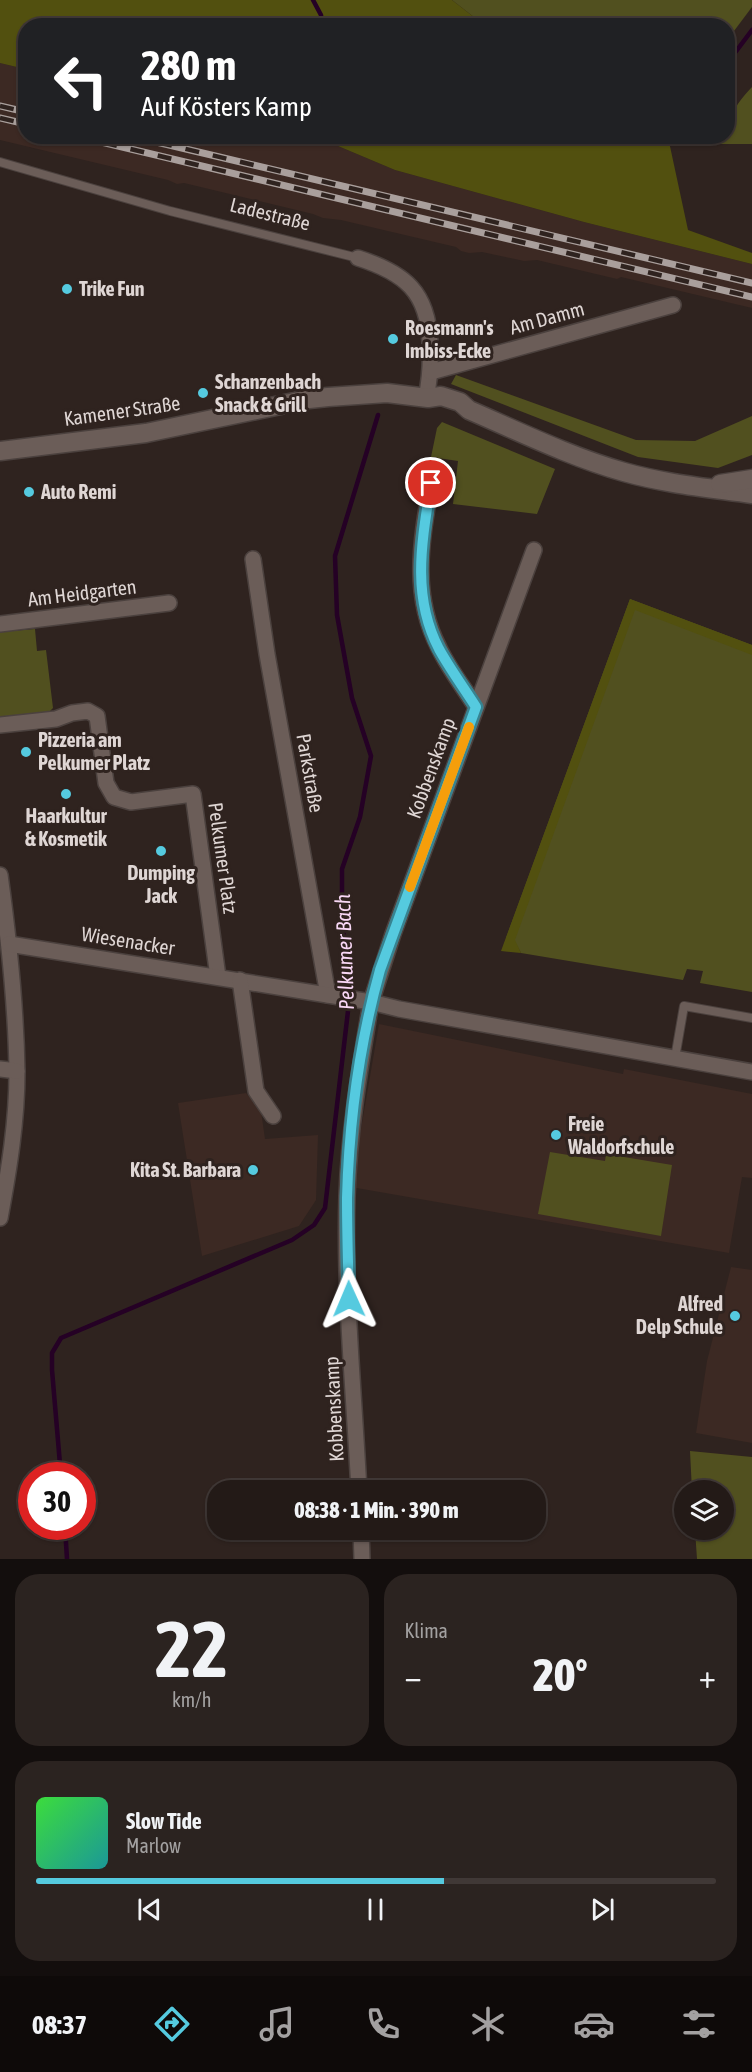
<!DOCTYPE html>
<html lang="de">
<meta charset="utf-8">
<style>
:root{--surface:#231a17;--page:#2b2320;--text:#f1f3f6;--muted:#a3a1a1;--line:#403836;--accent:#55cadf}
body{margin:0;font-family:"Asap Condensed",sans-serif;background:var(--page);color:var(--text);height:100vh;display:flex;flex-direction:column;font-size:22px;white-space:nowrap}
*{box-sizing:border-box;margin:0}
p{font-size:20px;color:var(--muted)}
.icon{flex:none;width:33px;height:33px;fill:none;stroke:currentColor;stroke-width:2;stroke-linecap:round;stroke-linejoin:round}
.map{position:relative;height:1559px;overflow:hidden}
.sheet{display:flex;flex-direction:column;gap:15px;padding:15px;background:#130e0d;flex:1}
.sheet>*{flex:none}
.guide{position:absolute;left:18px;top:18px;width:717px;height:126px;border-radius:24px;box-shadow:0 2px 4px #0004,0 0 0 2px var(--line);background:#202124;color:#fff;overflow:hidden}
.controls{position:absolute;left:674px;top:1480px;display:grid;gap:12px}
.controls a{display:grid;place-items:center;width:60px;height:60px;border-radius:50%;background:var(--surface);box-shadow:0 2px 4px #0004,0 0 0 2px var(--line);font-size:30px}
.speed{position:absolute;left:18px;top:1462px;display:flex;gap:12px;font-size:30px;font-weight:700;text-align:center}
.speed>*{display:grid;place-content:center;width:78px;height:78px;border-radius:50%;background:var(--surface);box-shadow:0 2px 4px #0004,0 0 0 2px var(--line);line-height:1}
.speed .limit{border:9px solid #d22;background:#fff;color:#111}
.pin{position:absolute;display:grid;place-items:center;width:51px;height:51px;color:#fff;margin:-26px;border:3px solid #fff;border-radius:50%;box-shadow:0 2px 6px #0007}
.me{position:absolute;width:66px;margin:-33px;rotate:359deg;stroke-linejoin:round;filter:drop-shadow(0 0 4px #0008)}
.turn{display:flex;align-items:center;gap:21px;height:126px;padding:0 24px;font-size:27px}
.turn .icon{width:78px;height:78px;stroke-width:2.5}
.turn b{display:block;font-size:42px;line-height:51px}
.big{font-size:45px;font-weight:800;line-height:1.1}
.sheet .card{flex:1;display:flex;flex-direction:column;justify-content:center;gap:9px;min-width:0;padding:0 21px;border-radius:24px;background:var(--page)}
.sheet .dial{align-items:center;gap:0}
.dial b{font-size:78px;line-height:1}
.song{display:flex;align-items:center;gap:18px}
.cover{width:72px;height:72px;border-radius:9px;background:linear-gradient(135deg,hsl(120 70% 55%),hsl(180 70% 35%))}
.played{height:6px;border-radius:3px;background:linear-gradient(90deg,var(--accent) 60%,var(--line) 60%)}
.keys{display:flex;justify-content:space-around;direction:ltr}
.heat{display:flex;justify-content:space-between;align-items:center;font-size:33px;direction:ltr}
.sheet .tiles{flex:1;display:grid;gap:15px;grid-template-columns:1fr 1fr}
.card:last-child{grid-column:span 2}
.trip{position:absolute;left:207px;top:1480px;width:339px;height:60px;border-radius:24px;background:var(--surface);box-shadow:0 2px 4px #0004,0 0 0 2px var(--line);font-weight:800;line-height:60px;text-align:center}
.tabs{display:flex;height:96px;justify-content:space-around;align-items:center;background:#0e0a09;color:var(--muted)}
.tabs .icon{width:42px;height:42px}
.tabs .current{color:var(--accent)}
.tabs b{font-size:27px;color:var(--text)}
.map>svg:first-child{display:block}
.built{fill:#3c2923}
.green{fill:#51501f}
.forest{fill:#52500f}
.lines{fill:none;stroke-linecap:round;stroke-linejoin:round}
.stream{stroke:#250125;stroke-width:4.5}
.lane-casing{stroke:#4b413e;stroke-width:10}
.street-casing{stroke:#4b413e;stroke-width:18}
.secondary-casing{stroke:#4b413e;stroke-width:21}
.lane{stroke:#6b5d58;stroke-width:8}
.street{stroke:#6b5d58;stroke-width:15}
.secondary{stroke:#6b5d58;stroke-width:18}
.rail-casing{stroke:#a99f9c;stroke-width:7}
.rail{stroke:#2f231f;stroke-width:4.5;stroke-dasharray:14;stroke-linecap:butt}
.route-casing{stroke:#378391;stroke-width:15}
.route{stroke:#55cadf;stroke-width:10}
.slow{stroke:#f59e0b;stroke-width:10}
.poi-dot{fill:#55cadf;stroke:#2f231f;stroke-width:2}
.labels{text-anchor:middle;stroke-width:6;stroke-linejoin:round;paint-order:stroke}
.street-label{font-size:20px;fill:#dfd6d4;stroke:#2f231f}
.poi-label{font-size:20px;font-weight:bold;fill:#dfd6d4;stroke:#2f231f;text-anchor:start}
.water-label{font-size:21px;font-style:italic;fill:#f9d8f6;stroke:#2f231f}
</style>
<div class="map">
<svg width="752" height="1559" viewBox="0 0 752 1559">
<rect width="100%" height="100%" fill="#2f231f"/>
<g class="built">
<path d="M 0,63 L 25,69 L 26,136 L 299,137 L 338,146 L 395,170 L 584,222 L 752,264 L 752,308 L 621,277 L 617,279 L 537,260 L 524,261 L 482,252 L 469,253 L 461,251 L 456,247 L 341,220 L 323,218 L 313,214 L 184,183 L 177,184 L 168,180 L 0,140 Z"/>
<path d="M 379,1024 L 623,1074 L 624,1069 L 752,1094 L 752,1178 L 742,1177 L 729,1253 L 351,1187 Z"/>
<path d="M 246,1093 L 261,1111 L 265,1139 L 318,1135 L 316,1200 L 299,1226 L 202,1256 L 178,1103 Z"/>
<path d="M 731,1267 L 752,1270 L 752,1443 L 696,1433 L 707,1361 Z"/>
</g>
<g class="green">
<path d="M 452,0 L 752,0 L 752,7 L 728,39 L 728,26 L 484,25 Z"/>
<path d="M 752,87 L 752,144 L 717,144 L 721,137 L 728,136 C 728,115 738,102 752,87 Z"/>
<path d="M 456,375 L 636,440 L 695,441 L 752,416 L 752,455 L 718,468 L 638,457 L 451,384 Z"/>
<path d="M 442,422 L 555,469 L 537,514 L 453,504 L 458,461 L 431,457 L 437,428 Z"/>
<path d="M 630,599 L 752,645 L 752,992 L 700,983 L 703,971 L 687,969 L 683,980 L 521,953 L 514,940 L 506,938 Z"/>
<path d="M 35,629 L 37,651 L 46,650 L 53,708 L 45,716 L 0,720 L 0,632 Z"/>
<path d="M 550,1152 L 605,1161 L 606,1154 L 672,1165 L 661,1236 L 538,1214 Z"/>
<path d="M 690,1451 L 752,1457 L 752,1559 L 697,1559 L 695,1530 L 723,1530 L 723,1491 L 692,1491 Z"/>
</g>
<g class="forest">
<path d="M 0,0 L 452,0 L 484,25 L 26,26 L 25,69 L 0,63 Z"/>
<path d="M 299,137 L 668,137 L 688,230 L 752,253 L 752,264 L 584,222 L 395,170 L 338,146 Z"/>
<path d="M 630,599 L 752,645 L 752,655 L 635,610 L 515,940 L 521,953 L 501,951 Z"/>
</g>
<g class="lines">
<g class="stream">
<path d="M 313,0 L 321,15 L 322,26"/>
<path d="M 728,62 L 752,30"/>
<path d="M 61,1476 L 52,1370 L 52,1353 L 61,1338 L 292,1240 L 314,1225 L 325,1208 L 348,1011 L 342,906 L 342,869 L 360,817 L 371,756 L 352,698 L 337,615 L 335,556 L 378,415"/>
<path d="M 65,1527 L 67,1559"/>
</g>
<defs>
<g id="lane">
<path d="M 0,162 L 170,211 L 358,258"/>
<path d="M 675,1058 L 684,1006 L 752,1018"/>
</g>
<g id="street">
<path d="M 358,258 C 405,273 428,292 430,343 C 431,362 430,379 426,398"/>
<path d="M 431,372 L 673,305"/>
<path d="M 434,466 C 424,528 408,589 439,648 C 449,669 464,688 476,707"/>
<path d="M 534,550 L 393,934 L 371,1002 L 399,1009 L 752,1072"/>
<path d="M 253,559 L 267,654 L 328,995"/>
<path d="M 0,624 L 169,603"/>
<path d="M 0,725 L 56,719 L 72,713 L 88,711 L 97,716 L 106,783 L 114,797 L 131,802 L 193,794 L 218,977"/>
<path d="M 0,875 C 9,940 16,1006 17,1072 C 17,1121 9,1170 0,1218"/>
<path d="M 9,944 L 371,1002 C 360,1067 349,1131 347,1196 C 344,1294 354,1393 359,1491"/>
<path d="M 240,980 L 256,1091 L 273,1116"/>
<path d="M 0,1069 L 17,1071"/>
<path d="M 361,1530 L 362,1559"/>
</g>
<g id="secondary">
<path d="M 0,451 L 146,433 L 309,399 L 328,397 L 387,393 L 428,398 L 441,396 L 460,402 L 469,410 C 520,432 571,457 624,472 C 666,484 710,488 752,494"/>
<path d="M 720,484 L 752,479"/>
</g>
</defs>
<use href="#lane" class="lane-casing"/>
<use href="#street" class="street-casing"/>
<use href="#secondary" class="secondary-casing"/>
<use href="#lane" class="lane"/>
<use href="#street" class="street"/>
<use href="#secondary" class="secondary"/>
<defs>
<g id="rail">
<path d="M 0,106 L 26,112"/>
<path d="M 0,118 L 26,124"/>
<path d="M 76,136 L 752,297"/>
<path d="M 131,136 L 752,283"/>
</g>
</defs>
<use href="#rail" class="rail-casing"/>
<use href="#rail" class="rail"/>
</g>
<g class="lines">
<defs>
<path id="route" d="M 349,1299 C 348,1265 347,1232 347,1198 C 349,1123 360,1042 380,970 L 476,707 C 464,688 450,669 439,649 C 411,595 422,541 431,483"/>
</defs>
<use href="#route" class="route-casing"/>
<use href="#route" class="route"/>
<path class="slow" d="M 410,887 L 469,727"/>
</g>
<g class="poi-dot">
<circle cx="67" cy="289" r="6"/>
<circle cx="393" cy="339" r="6"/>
<circle cx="203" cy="393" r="6"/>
<circle cx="29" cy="492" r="6"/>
<circle cx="26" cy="752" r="6"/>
<circle cx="66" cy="794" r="6"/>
<circle cx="161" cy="851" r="6"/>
<circle cx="556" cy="1135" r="6"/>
<circle cx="253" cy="1170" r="6"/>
<circle cx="735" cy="1316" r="6"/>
</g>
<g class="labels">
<g class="street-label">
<text transform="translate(270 214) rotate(14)" y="7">Ladestraße</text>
<text transform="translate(547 318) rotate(-15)" y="7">Am Damm</text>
<text transform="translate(122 411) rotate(-8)" y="7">Kamener Straße</text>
<text transform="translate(82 593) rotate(-7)" y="7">Am Heidgarten</text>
<text transform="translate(431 768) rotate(-70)" y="7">Kobbenskamp</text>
<text transform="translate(310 773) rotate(80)" y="7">Parkstraße</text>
<text transform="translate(223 858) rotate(82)" y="7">Pelkumer Platz</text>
<text transform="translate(128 941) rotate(9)" y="7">Wiesenacker</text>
<text transform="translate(334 1409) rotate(-93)" y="7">Kobbenskamp</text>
</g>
<g class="poi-label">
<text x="79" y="296">Trike Fun</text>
<text x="405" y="335">Roesmann's<tspan x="405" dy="23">Imbiss-Ecke</tspan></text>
<text x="215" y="389">Schanzenbach<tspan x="215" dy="23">Snack &amp; Grill</tspan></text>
<text x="41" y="499">Auto Remi</text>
<text x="38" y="747">Pizzeria am<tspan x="38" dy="23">Pelkumer Platz</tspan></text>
<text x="66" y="823" text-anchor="middle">Haarkultur<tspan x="66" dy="23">&amp; Kosmetik</tspan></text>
<text x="161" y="880" text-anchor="middle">Dumping<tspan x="161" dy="23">Jack</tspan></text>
<text x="568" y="1131">Freie<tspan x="568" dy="23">Waldorfschule</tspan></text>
<text x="241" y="1177" text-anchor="end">Kita St. Barbara</text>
<text x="723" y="1311" text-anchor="end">Alfred<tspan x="723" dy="23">Delp Schule</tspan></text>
</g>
<g class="water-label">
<text transform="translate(345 952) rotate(-92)" y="7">Pelkumer Bach</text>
</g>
</g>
</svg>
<div class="controls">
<a><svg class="icon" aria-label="layers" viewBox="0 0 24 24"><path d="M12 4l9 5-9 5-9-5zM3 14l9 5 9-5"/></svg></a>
</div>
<div class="speed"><div class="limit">30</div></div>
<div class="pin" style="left:431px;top:483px;background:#d93025"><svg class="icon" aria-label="arrive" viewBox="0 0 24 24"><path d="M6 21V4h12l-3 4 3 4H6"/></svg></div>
<svg class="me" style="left:349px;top:1299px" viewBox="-20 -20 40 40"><path d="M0-17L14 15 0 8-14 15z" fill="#55cadf" stroke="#fff" stroke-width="4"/></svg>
<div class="trip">08:38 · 1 Min. · 390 m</div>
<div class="guide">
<div class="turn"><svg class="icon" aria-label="left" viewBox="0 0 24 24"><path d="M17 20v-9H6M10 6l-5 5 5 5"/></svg><div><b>280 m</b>Auf Kösters Kamp</div></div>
</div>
</div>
<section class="sheet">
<div class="tiles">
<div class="card dial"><b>22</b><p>km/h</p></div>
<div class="card"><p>Klima</p>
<div class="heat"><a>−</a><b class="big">20°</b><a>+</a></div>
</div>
<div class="card">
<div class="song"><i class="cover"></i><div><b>Slow Tide</b><p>Marlow</p></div></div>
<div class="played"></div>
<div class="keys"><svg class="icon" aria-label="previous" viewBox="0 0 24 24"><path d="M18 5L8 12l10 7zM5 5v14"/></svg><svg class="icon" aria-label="pause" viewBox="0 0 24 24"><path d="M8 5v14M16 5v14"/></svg><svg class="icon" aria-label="next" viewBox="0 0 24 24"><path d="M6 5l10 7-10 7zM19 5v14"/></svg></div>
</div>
</div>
</section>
<nav class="tabs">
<b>08:37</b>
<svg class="icon current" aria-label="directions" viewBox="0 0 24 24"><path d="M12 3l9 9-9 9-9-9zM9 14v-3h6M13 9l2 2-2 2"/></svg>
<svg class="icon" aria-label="music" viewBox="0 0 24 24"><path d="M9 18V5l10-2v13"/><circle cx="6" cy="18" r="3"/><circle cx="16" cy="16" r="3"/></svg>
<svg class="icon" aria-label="phone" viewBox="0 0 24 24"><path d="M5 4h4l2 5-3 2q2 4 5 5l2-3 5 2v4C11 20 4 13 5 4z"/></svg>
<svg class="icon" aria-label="climate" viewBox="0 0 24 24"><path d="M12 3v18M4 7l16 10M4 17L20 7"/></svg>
<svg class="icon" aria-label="car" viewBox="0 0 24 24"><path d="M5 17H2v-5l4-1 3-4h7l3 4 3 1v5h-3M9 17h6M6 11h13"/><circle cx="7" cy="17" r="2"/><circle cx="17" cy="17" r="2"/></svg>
<svg class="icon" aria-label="filters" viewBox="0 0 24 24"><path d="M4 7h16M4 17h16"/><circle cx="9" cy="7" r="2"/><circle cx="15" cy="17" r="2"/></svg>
</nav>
